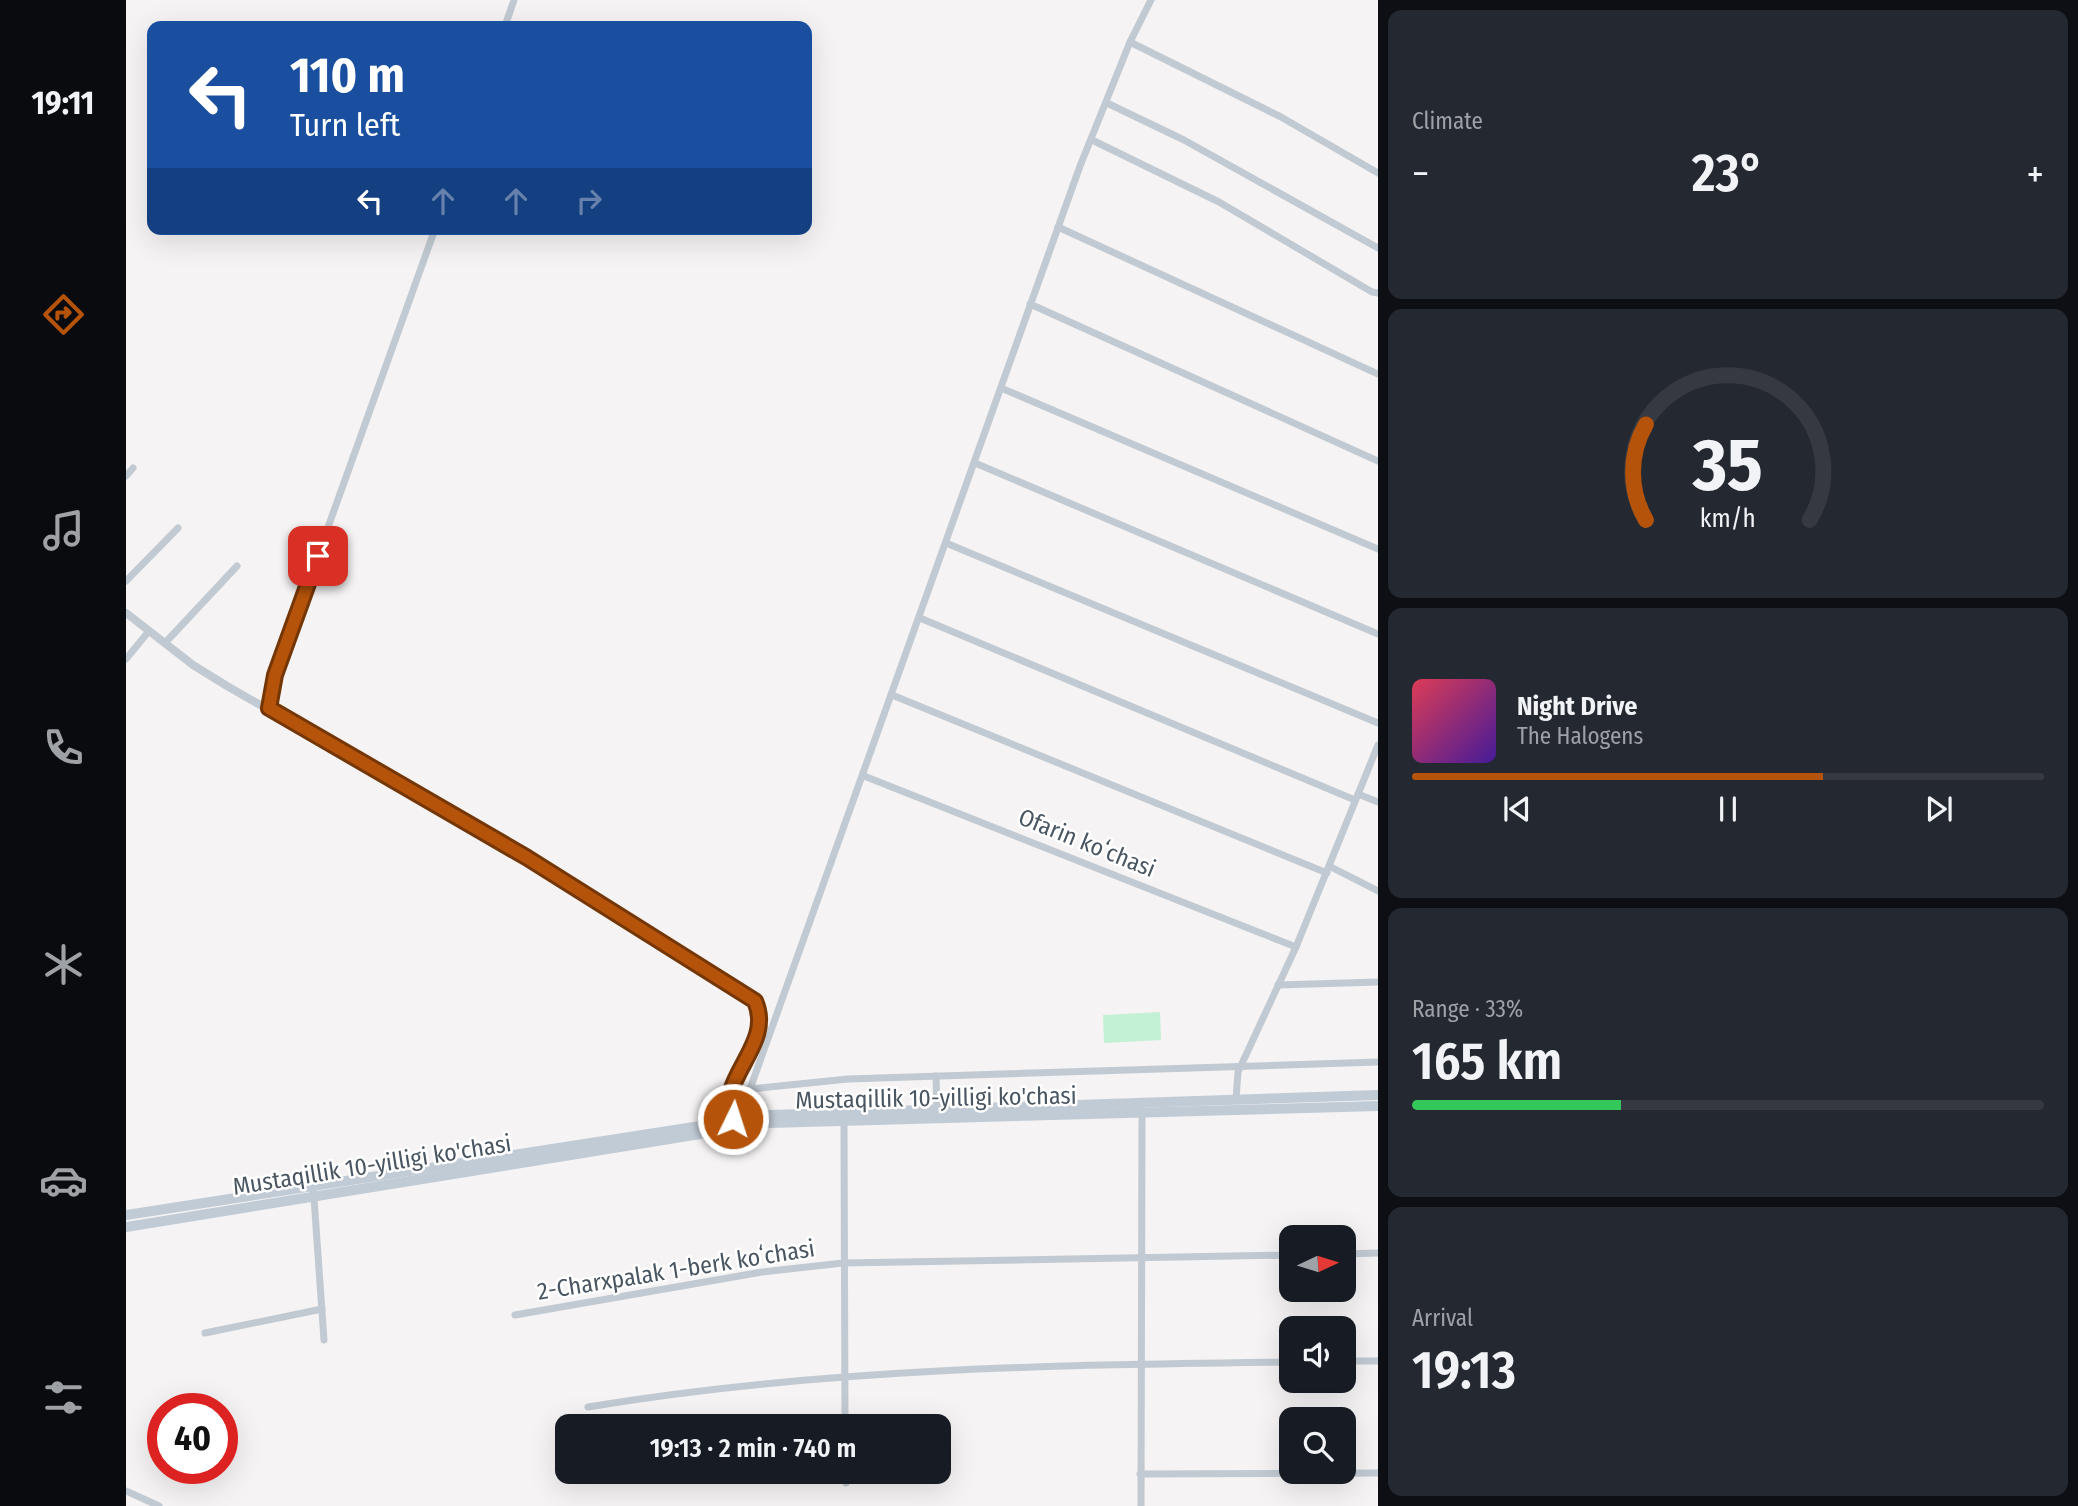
<!DOCTYPE html>
<meta charset="utf-8">
<style>
:root{--surface:#171b24;--page:#242831;--text:#f1f3f6;--muted:#9ea1a6;--line:#363941;--accent:#b45309}
body{margin:0;font-family:"Fira Sans Condensed",sans-serif;background:var(--page);color:var(--text);height:100vh;display:flex;flex-direction:column;font-size:26px;white-space:nowrap}
*{box-sizing:border-box;margin:0}
p{font-size:23px;color:var(--muted)}
.icon{flex:none;width:38px;height:38px;fill:none;stroke:currentColor;stroke-width:2;stroke-linecap:round;stroke-linejoin:round}
.map{position:relative;flex:1;overflow:hidden}
.panel{display:flex;flex-direction:column;gap:10px;padding:10px;background:#0d0f14;width:700px}
.panel>*{flex:none}
.guide{position:absolute;left:21px;top:21px;width:665px;height:214px;border-radius:14px;box-shadow:0 7px 28px #0002;background:#1a4fa0;color:#fff;overflow:hidden}
.needle{width:46px;rotate:86deg}
.fabs{position:absolute;left:1153px;top:1225px;display:grid;gap:14px}
.fabs a{display:grid;place-items:center;width:77px;height:77px;border-radius:14px;background:var(--surface);box-shadow:0 7px 28px #0002;font-size:35px}
.speed{position:absolute;left:21px;top:1393px;display:flex;gap:14px;font-size:35px;font-weight:700;text-align:center}
.speed>*{display:grid;place-content:center;width:91px;height:91px;border-radius:50%;background:var(--surface);box-shadow:0 7px 28px #0002;line-height:1}
.speed .limit{border:10px solid #d22;background:#fff;color:#111}
.pin{position:absolute;display:grid;place-items:center;width:60px;height:60px;color:#fff;margin:-30px;border-radius:14px;box-shadow:0 4px 10px #0006}
.me{position:absolute;width:77px;margin:-38px;rotate:4deg;stroke-linejoin:round;filter:drop-shadow(0 0 5px #0008)}
.turn{display:flex;align-items:center;gap:24px;height:147px;padding:0 28px;font-size:32px}
.turn .icon{width:91px;height:91px;stroke-width:2.5}
.turn b{display:block;font-size:49px;line-height:60px}
.lanes{display:flex;align-items:center;height:66px;padding:0 28px;background:#0003;justify-content:center;gap:35px;direction:ltr}
.lanes .off{opacity:.35}
.big{font-size:52px;font-weight:600;line-height:1.1}
.panel .widget{flex:1;display:flex;flex-direction:column;justify-content:center;gap:10px;min-width:0;padding:0 24px;border-radius:14px;background:var(--page)}
.panel .dial{align-items:center;gap:0}
.dial svg{height:182px;overflow:visible;fill:none;stroke:var(--line);stroke-width:7;stroke-linecap:round;text-anchor:middle}
.dial text{fill:var(--text);stroke:none}
.song{display:flex;align-items:center;gap:21px}
.cover{width:84px;height:84px;border-radius:10px;background:linear-gradient(135deg,hsl(350 70% 55%),hsl(260 70% 35%))}
.played{height:7px;border-radius:4px;background:linear-gradient(90deg,var(--accent) 65%,var(--line) 65%)}
.keys{display:flex;justify-content:space-around;direction:ltr}
.heat{display:flex;justify-content:space-between;align-items:center;font-size:38px;direction:ltr}
.charge{height:10px;border-radius:5px;background:linear-gradient(90deg,#34c759 33%,var(--line) 0)}
.trip{position:absolute;left:429px;top:1414px;width:396px;height:70px;border-radius:14px;background:var(--surface);box-shadow:0 7px 28px #0002;font-weight:600;line-height:70px;text-align:center}
main{display:flex;flex:1;min-height:0}
.tab-bar{display:flex;flex-direction:column;width:126px;justify-content:space-around;align-items:center;background:#090b0e;color:var(--muted)}
.tab-bar .icon{width:49px;height:49px}
.tab-bar .current{color:var(--accent)}
.tab-bar b{font-size:32px;color:var(--text)}
.map>svg:first-child{display:block}
.green{fill:#c3f1d5}
.lines{fill:none;stroke-linecap:round;stroke-linejoin:round}
.minor{stroke:#c1cad2;stroke-width:7}
.tertiary{stroke:#c1cad2;stroke-width:8}
.secondary{stroke:#c1cbd6;stroke-width:10}
.route-casing{stroke:#753606;stroke-width:18}
.route{stroke:#b45309;stroke-width:12}
.labels{text-anchor:middle;stroke-width:5;stroke-linejoin:round;paint-order:stroke}
.street-label{font-size:24px;fill:#4a5661;stroke:#fff}
</style>
<main>
<nav class="tab-bar">
<b>19:11</b>
<svg class="icon current" aria-label="directions" viewBox="0 0 24 24"><path d="M12 3l9 9-9 9-9-9zM9 14v-3h6M13 9l2 2-2 2"/></svg>
<svg class="icon" aria-label="music" viewBox="0 0 24 24"><path d="M9 18V5l10-2v13"/><circle cx="6" cy="18" r="3"/><circle cx="16" cy="16" r="3"/></svg>
<svg class="icon" aria-label="phone" viewBox="0 0 24 24"><path d="M5 4h4l2 5-3 2q2 4 5 5l2-3 5 2v4C11 20 4 13 5 4z"/></svg>
<svg class="icon" aria-label="climate" viewBox="0 0 24 24"><path d="M12 3v18M4 7l16 10M4 17L20 7"/></svg>
<svg class="icon" aria-label="car" viewBox="0 0 24 24"><path d="M5 17H2v-5l4-1 3-4h7l3 4 3 1v5h-3M9 17h6M6 11h13"/><circle cx="7" cy="17" r="2"/><circle cx="17" cy="17" r="2"/></svg>
<svg class="icon" aria-label="filters" viewBox="0 0 24 24"><path d="M4 7h16M4 17h16"/><circle cx="9" cy="7" r="2"/><circle cx="15" cy="17" r="2"/></svg>
</nav>
<div class="map">
<svg width="1252" height="1506" viewBox="0 0 1252 1506">
<rect width="100%" height="100%" fill="#f5f3f3"/>
<path class="green" d="M 1034,1012 L 1035,1040 L 978,1043 L 977,1015 Z"/>
<g class="lines">
<g class="minor">
<path d="M 379,26 L 388,0"/>
<path d="M 1004,42 L 1155,117 L 1252,173"/>
<path d="M 981,103 L 1058,140 L 1252,248"/>
<path d="M 966,140 L 1093,202 L 1246,292 L 1252,293"/>
<path d="M 932,227 L 1252,374"/>
<path d="M 904,304 L 1252,461"/>
<path d="M 875,388 L 1252,549"/>
<path d="M 849,463 L 1252,634"/>
<path d="M 0,476 L 7,468"/>
<path d="M 820,543 L 1252,723"/>
<path d="M 0,581 L 52,528"/>
<path d="M 794,618 L 1229,800"/>
<path d="M 39,643 L 111,566"/>
<path d="M 0,659 L 23,631"/>
<path d="M 766,695 L 1201,873"/>
<path d="M 143,708 L 149,675 L 309,229"/>
<path d="M 738,776 L 1170,947"/>
<path d="M 1232,794 L 1252,802"/>
<path d="M 1203,866 L 1252,891"/>
<path d="M 1152,985 L 1252,982"/>
<path d="M 810,1076 L 811,1110"/>
<path d="M 624,1089 L 954,166 L 1004,42 L 1025,0"/>
<path d="M 605,1091 L 722,1079 L 1252,1062"/>
<path d="M 1110,1099 L 1112,1072 L 1170,947 L 1252,745"/>
<path d="M 718,1122 L 719,1426"/>
<path d="M 187,1184 L 198,1340"/>
<path d="M 1218,1254 L 1252,1253"/>
<path d="M 389,1315 L 636,1272 L 717,1263 L 1166,1255"/>
<path d="M 79,1333 L 196,1309"/>
<path d="M 1218,1361 L 1252,1361"/>
<path d="M 462,1407 C 696,1368 929,1365 1166,1362"/>
<path d="M 720,1472 L 720,1483"/>
<path d="M 1014,1474 L 1252,1473"/>
<path d="M 0,1491 L 33,1506"/>
<path d="M 1015,1506 L 1016,1113"/>
</g>
<path class="tertiary" d="M 0,613 L 67,665 L 101,686 L 400,857 L 621,994 C 654,1022 613,1062 605,1091 C 603,1099 606,1111 607,1120"/>
<g class="secondary">
<path d="M 0,1215 L 645,1115 L 1252,1095"/>
<path d="M 0,1227 L 643,1123 L 1252,1106"/>
</g>
</g>
<g class="lines">
<defs>
<path id="route" d="M 192,556 L 149,675 L 143,708 L 400,857 L 629,1001 C 644,1035 614,1061 605,1091 C 603,1099 606,1111 607,1119"/>
</defs>
<use href="#route" class="route-casing"/>
<use href="#route" class="route"/>
</g>
<g class="labels">
<g class="street-label">
<text transform="translate(961 843) rotate(22)" y="8">Ofarin koʻchasi</text>
<text transform="translate(810 1098) rotate(-1)" y="8">Mustaqillik 10-yilligi ko'chasi</text>
<text transform="translate(246 1165) rotate(-9)" y="8">Mustaqillik 10-yilligi ko'chasi</text>
<text transform="translate(550 1270) rotate(-9)" y="8">2-Charxpalak 1-berk koʻchasi</text>
</g>
</g>
</svg>
<div class="fabs">
<a><svg class="needle" viewBox="-14 -14 28 28"><path d="M0-13l5 13h-10z" fill="#e53935"/><path d="M0 13l5-13h-10z" fill="#9ea1a6"/></svg></a>
<a><svg class="icon" aria-label="sound" viewBox="0 0 24 24"><path d="M4 9h4l5-4v14l-5-4H4zM17 9q2 3 0 6"/></svg></a>
<a><svg class="icon" aria-label="search" viewBox="0 0 24 24"><circle cx="10" cy="10" r="6"/><path d="M15 15l6 6"/></svg></a>
</div>
<div class="speed"><div class="limit">40</div></div>
<div class="pin" style="left:192px;top:556px;background:#d93025"><svg class="icon" aria-label="arrive" viewBox="0 0 24 24"><path d="M6 21V4h12l-3 4 3 4H6"/></svg></div>
<svg class="me" style="left:607px;top:1119px" viewBox="-20 -20 40 40"><circle r="17" fill="#b45309" stroke="#fff" stroke-width="3"/><path d="M0-11L8 9 0 5-8 9z" fill="#fff"/></svg>
<div class="trip">19:13 · 2 min · 740 m</div>
<div class="guide">
<div class="turn"><svg class="icon" aria-label="left" viewBox="0 0 24 24"><path d="M17 20v-9H6M10 6l-5 5 5 5"/></svg><div><b>110 m</b>Turn left</div></div>
<div class="lanes"><svg class="icon" aria-label="left" viewBox="0 0 24 24"><path d="M17 20v-9H6M10 6l-5 5 5 5"/></svg><svg class="icon off" aria-label="ahead" viewBox="0 0 24 24"><path d="M12 20V5M6 11l6-6 6 6"/></svg><svg class="icon off" aria-label="ahead" viewBox="0 0 24 24"><path d="M12 20V5M6 11l6-6 6 6"/></svg><svg class="icon off" aria-label="right" viewBox="0 0 24 24"><path d="M7 20v-9h11M14 6l5 5-5 5"/></svg></div>
</div>
</div>
<section class="panel">
<div class="widget"><p>Climate</p>
<div class="heat"><a>−</a><b class="big">23°</b><a>+</a></div>
</div>
<div class="widget dial"><svg viewBox="0 0 100 80">
<path d="M14 69A42 42 0 1 1 86 69"/>
<path d="M14 69A42 42 0 0 1 14 27" stroke="#b45309"/>
<text x="50" y="56" font-size="32" font-weight="700">35</text>
<text x="50" y="72" font-size="11">km/h</text>
</svg></div>
<div class="widget">
<div class="song"><i class="cover"></i><div><b>Night Drive</b><p>The Halogens</p></div></div>
<div class="played"></div>
<div class="keys"><svg class="icon" aria-label="previous" viewBox="0 0 24 24"><path d="M18 5L8 12l10 7zM5 5v14"/></svg><svg class="icon" aria-label="pause" viewBox="0 0 24 24"><path d="M8 5v14M16 5v14"/></svg><svg class="icon" aria-label="next" viewBox="0 0 24 24"><path d="M6 5l10 7-10 7zM19 5v14"/></svg></div>
</div>
<div class="widget"><p>Range · 33%</p><b class="big">165 km</b><div class="charge"></div></div>
<div class="widget"><p>Arrival</p><b class="big">19:13</b></div>
</section>
</main>
